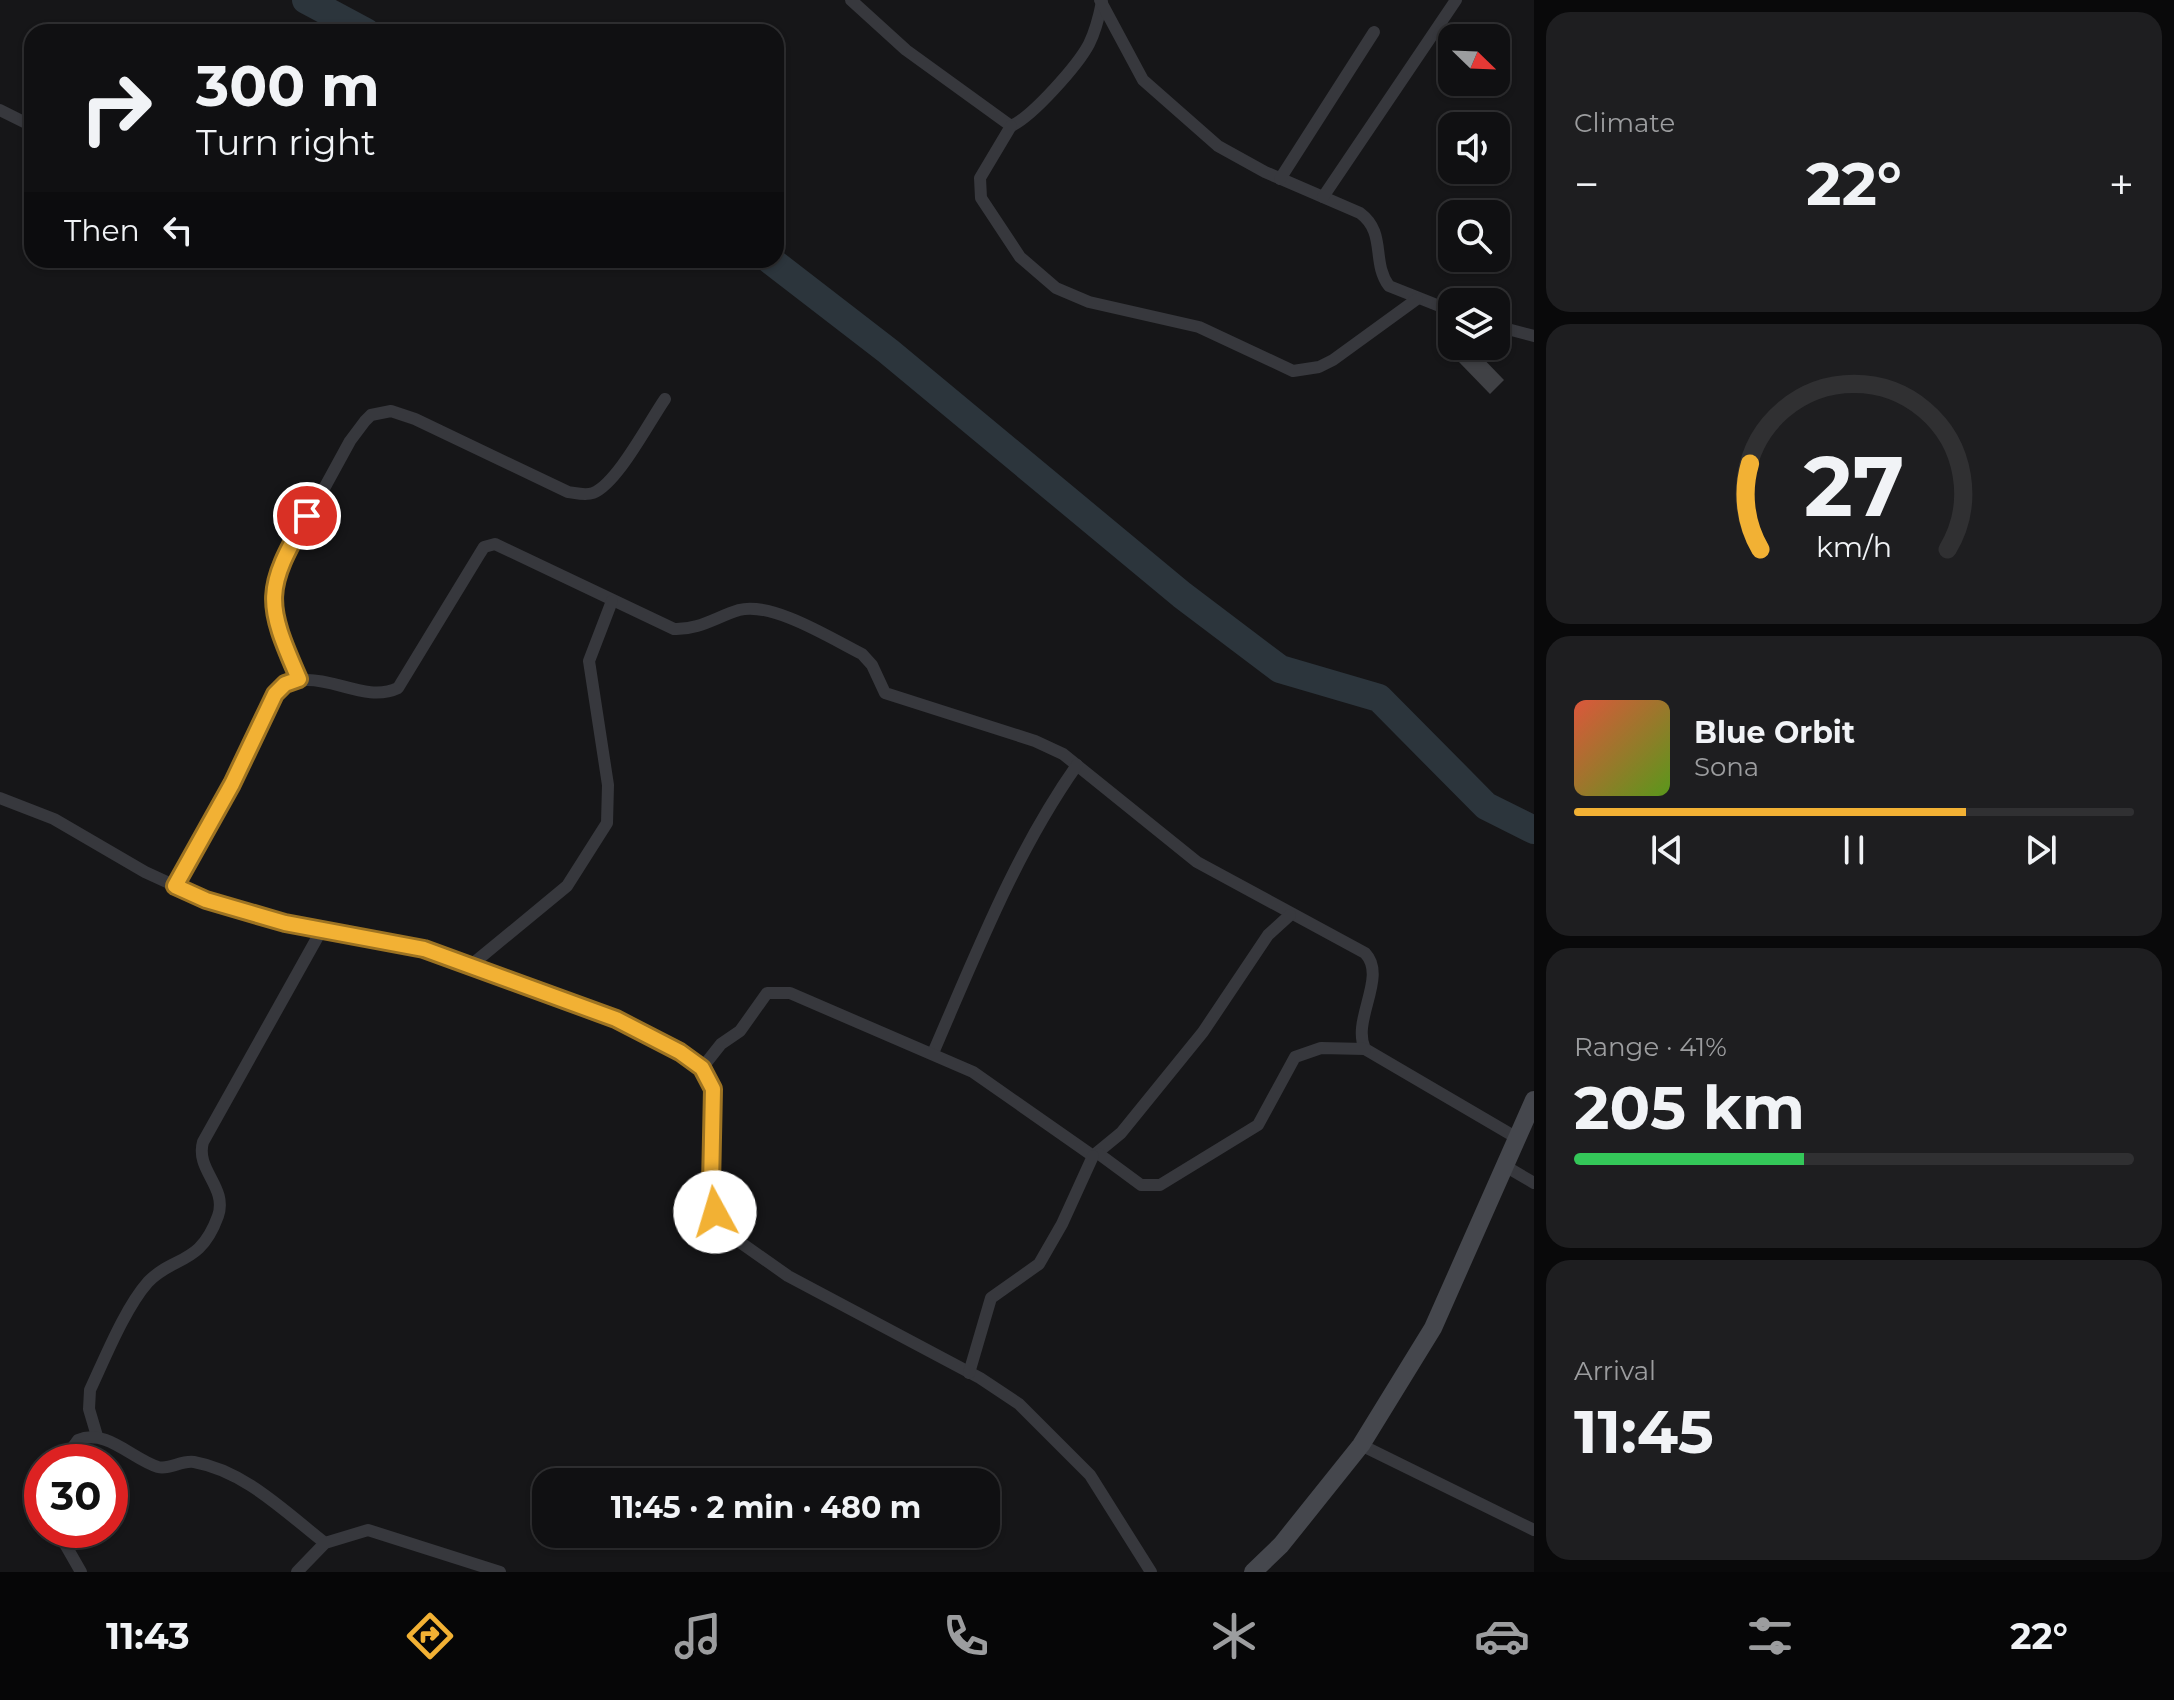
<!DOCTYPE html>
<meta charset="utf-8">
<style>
:root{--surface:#101012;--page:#1e1e20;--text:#f1f3f6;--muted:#9c9d9f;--line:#303032;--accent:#f2b134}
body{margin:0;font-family:Montserrat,sans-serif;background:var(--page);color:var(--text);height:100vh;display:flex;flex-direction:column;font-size:30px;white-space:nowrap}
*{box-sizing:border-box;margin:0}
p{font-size:26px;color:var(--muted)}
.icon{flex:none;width:44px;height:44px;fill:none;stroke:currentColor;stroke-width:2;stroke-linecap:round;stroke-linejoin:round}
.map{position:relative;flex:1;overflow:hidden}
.sheet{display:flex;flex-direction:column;gap:12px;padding:12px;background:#09090a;width:640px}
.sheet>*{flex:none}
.top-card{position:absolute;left:24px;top:24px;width:760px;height:244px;border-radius:24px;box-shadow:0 2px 6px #0004,0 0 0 2px var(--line);background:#101012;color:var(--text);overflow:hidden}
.needle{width:52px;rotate:113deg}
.buttons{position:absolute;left:1438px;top:24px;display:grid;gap:16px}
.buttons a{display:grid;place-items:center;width:72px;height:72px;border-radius:16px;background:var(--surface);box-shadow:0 2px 6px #0004,0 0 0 2px var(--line);font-size:40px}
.speed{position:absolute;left:24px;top:1444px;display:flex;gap:16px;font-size:40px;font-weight:700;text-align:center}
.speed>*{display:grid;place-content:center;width:104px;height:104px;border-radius:50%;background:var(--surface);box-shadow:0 2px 6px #0004,0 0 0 2px var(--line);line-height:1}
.speed .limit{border:12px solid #d22;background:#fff;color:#111}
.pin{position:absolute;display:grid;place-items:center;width:68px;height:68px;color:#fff;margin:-34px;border:4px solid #fff;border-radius:50%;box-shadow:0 2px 8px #0007}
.me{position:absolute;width:88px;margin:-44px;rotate:354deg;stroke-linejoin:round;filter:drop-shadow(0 0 6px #0008)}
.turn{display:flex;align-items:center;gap:28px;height:168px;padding:0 40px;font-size:36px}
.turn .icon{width:104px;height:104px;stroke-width:2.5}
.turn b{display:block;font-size:56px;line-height:68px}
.then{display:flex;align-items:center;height:76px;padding:0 40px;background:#0003;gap:16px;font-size:30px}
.big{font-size:60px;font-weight:700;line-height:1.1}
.sheet .card{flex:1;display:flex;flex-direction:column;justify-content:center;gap:12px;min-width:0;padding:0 28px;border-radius:24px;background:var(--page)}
.sheet .dial{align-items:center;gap:0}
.dial svg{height:208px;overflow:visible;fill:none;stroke:var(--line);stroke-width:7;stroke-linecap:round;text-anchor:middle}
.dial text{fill:var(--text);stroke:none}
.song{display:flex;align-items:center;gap:24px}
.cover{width:96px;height:96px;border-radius:12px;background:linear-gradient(135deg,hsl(10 70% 55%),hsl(90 70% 35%))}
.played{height:8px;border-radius:4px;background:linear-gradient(90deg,var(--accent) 70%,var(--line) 70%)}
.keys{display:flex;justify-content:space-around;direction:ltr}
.heat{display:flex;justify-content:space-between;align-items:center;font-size:44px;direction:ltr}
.charge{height:12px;border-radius:6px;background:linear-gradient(90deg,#34c759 41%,var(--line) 0)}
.trip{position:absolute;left:532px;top:1468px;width:468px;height:80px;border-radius:24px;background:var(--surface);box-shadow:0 2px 6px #0004,0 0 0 2px var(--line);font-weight:700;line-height:80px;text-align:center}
.tab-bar{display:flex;height:128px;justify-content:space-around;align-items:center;background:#060607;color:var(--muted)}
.tab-bar .icon{width:56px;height:56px}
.tab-bar .active{color:var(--accent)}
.tab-bar b{font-size:36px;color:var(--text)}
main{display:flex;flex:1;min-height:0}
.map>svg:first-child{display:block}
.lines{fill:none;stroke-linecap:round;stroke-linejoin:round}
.river{stroke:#2c353c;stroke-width:28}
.building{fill:#404145}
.street{stroke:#37383d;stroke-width:12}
.secondary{stroke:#45474d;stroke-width:18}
.route-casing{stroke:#9d7322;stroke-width:20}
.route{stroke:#f2b134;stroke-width:14}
</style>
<main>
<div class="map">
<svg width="1534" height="1572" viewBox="0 0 1534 1572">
<rect width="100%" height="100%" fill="#161618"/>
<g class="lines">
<g class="river">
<path d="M 306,0 L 366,32"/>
<path d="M 770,260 L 888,351 L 1182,595 L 1280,669 L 1379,698 L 1486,806 L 1534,830"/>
</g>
</g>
<path class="building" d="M 1472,347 L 1504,380 L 1490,394 L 1458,361 Z"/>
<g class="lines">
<g class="street">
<path d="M 851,0 L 906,50 L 1011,126 C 1032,117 1078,65 1089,44 C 1096,30 1099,17 1102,2"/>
<path d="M 1100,0 L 1143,80 L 1218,146 L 1265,172 L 1360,213 C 1387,233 1371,262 1389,286 L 1452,311"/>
<path d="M 0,110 L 32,126"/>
<path d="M 1011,126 L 980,178 L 981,198 L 1020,257 L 1056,288 L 1089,302 L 1199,327 L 1293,371 L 1319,367 L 1333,360 L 1417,299"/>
<path d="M 1280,179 L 1374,32"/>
<path d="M 1323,197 L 1456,0"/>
<path d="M 1496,326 L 1534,336"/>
<path d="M 299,679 L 273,618 L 279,571 L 350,441 L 365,421 L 371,415 L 391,411 L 415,419 L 568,492 C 576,493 585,496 593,493 C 617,484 649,422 665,399"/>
<path d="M 0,798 L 54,819 L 145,872 L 206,900 L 307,928 L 424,949 L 616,1019 L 695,1062 L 713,1089 L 711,1186 L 718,1221 L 727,1233 L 788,1276 L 980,1378 L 1019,1404 L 1090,1475 L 1151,1572"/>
<path d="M 175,886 L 232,784 L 275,694 C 311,657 358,707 398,688 L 479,555 L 484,547 L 495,544 L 674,629 C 699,630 716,617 739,610 C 772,601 832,639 862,654 L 872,665 L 885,693 L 1035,741 L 1063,754 L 1197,862 L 1365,953 C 1388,977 1351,1020 1365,1049 L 1517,1138"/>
<path d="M 470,966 L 567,886 L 607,823 L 608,785 L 589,661 L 612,601"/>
<path d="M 933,1053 C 976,954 1015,853 1077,765"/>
<path d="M 702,1068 L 721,1044 L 740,1031 L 767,993 L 790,993 L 973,1072 L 1093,1156 L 1121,1133 L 1203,1032 L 1268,935 L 1290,915"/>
<path d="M 1099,1154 L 1141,1185 L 1160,1185 L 1258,1125 L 1295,1057 L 1321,1048 L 1365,1049"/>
<path d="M 1505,1166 L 1534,1183"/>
<path d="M 969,1373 L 991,1298 L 1039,1264 L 1062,1224 L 1093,1156"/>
<path d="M 97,1436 L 89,1409 L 90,1390 C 105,1358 125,1308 148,1282 C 174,1255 200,1266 218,1216 C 228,1187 195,1170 203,1142 L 321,931"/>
<path d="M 1361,1445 L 1534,1530"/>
<path d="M 62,1462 L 78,1440 C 106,1428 132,1459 158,1467 C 170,1470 181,1460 194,1462 C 245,1471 285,1512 325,1543"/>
<path d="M 57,1530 L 81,1572"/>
<path d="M 297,1572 L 325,1543 L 368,1530 L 500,1572"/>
</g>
<path class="secondary" d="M 1253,1572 L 1281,1545 L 1361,1445 L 1433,1328 L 1534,1100"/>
</g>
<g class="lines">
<defs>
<path id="route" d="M 307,516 C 264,590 265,602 299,679 L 285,684 L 275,694 L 232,784 L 175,886 L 206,900 L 285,923 L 424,949 L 616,1019 L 680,1052 L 702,1068 L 713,1089 L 711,1186 L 715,1212"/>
</defs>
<use href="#route" class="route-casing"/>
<use href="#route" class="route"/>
</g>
</svg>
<div class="buttons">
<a><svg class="needle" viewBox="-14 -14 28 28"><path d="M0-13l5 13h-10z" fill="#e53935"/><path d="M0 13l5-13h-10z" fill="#9c9d9f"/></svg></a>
<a><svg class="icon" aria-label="sound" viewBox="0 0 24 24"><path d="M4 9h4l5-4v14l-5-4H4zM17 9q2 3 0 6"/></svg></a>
<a><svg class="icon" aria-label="search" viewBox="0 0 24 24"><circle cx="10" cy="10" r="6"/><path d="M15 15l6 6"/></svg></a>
<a><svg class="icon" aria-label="layers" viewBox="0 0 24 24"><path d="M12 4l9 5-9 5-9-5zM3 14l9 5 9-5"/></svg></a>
</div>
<div class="speed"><div class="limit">30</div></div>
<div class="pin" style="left:307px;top:516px;background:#d93025"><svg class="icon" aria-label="arrive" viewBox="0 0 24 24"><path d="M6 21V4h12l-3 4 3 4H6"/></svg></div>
<svg class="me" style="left:715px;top:1212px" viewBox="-20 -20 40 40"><circle r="19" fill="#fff"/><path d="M0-13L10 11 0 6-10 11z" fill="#f2b134"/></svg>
<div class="trip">11:45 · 2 min · 480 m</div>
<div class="top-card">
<div class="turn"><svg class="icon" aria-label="right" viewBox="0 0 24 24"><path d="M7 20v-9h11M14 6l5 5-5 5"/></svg><div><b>300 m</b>Turn right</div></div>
<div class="then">Then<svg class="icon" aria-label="left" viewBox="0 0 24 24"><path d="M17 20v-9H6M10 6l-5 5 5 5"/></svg></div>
</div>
</div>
<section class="sheet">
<div class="card"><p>Climate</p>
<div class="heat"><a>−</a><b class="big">22°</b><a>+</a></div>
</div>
<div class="card dial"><svg viewBox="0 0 100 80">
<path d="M14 69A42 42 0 1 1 86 69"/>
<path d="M14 69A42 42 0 0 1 10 36" stroke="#f2b134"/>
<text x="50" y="56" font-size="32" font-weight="700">27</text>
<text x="50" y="72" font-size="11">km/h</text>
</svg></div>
<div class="card">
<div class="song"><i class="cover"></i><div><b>Blue Orbit</b><p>Sona</p></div></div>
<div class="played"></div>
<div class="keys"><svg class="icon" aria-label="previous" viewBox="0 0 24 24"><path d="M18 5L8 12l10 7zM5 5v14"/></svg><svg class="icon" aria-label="pause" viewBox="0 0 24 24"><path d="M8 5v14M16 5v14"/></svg><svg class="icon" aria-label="next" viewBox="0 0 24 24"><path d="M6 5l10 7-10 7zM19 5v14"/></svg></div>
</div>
<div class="card"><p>Range · 41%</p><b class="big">205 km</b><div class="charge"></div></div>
<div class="card"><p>Arrival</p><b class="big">11:45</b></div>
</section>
</main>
<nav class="tab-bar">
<b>11:43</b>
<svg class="icon active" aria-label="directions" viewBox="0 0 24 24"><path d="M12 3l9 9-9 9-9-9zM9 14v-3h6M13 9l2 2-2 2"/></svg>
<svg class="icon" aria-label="music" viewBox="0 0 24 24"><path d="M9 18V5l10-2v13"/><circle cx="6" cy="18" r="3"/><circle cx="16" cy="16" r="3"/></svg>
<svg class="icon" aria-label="phone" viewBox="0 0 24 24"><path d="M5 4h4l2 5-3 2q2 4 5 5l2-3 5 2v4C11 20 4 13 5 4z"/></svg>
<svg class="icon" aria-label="climate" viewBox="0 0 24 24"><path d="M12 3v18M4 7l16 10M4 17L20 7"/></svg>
<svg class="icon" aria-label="car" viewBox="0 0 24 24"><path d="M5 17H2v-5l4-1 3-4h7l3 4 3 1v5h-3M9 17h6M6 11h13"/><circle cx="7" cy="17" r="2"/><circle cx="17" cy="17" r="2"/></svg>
<svg class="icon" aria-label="filters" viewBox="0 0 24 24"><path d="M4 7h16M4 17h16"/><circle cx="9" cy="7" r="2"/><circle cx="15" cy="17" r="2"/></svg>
<b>22°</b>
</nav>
